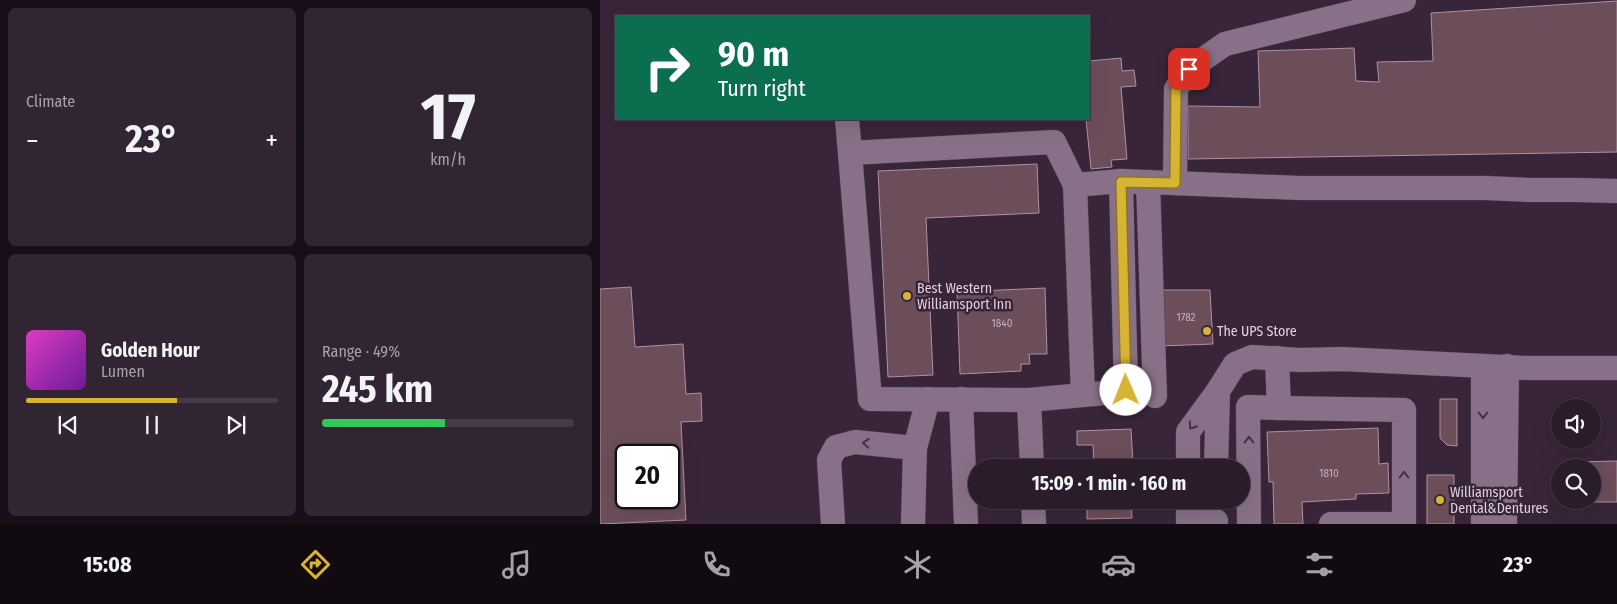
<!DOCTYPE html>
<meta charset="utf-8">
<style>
:root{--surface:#2a1c2b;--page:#322533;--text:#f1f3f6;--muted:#a5a1a9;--line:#463a47;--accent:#d7b434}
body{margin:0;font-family:"Fira Sans Condensed",sans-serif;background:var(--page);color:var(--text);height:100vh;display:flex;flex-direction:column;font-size:19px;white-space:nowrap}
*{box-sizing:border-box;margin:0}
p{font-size:16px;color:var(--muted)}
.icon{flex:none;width:28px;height:28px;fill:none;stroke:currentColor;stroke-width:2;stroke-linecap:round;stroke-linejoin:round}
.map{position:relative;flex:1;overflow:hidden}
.side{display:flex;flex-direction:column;gap:8px;padding:8px;background:#170f18;width:600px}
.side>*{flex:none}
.guide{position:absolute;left:15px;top:15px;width:475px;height:105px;border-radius:0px;box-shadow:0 5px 20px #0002,0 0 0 1px var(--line);background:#0b6e4f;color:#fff;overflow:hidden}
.tools{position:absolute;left:951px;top:399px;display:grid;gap:10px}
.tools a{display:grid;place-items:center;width:50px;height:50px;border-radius:50%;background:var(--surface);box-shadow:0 5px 20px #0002,0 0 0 1px var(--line);font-size:25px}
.speed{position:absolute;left:15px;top:444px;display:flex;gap:10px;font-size:25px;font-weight:700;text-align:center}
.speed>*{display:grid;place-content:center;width:65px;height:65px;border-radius:50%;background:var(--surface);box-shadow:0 5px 20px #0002,0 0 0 1px var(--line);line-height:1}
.speed .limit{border:2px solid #111;border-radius:8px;background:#fff;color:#111}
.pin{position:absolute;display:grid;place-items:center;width:42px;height:42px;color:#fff;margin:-21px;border-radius:10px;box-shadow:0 2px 8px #0006}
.me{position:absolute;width:55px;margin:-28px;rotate:359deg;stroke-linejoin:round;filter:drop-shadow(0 0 4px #0008)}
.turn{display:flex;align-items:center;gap:18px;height:105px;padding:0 20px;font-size:22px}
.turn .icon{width:65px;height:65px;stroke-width:2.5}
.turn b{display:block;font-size:35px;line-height:42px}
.big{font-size:38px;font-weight:700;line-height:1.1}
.side .tile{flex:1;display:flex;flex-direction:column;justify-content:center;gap:8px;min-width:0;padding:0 18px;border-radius:8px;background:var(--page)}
.side .dial{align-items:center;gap:0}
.dial b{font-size:65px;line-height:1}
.song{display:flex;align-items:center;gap:15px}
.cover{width:60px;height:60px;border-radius:8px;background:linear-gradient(135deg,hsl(310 70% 55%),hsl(280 70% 35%))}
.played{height:5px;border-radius:2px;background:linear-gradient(90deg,var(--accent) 60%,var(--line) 60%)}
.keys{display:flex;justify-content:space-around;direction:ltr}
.heat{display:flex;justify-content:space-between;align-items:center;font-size:28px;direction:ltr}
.charge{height:8px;border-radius:4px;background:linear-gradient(90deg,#34c759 49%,var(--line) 0)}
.side .tiles{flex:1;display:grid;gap:8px;grid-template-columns:repeat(2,1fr)}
.trip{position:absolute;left:368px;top:459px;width:282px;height:50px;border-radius:25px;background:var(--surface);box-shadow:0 5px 20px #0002,0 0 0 1px var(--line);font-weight:700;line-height:50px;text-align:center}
.tabs{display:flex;height:80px;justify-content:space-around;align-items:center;background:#110b11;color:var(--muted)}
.tabs .icon{width:35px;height:35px}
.tabs .on{color:var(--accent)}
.tabs b{font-size:22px;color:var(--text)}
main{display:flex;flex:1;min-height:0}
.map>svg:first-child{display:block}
.building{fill:#6c4e5b;stroke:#b2909e;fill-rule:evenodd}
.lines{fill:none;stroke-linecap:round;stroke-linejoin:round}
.minor-casing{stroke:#514052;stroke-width:25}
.minor{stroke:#887188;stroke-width:24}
.oneway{stroke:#443045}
.route-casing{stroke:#8c7522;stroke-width:12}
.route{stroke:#d7b434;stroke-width:9}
.poi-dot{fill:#d7b434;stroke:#382539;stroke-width:2}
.labels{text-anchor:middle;stroke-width:5;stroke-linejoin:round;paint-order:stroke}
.number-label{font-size:11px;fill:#c2b1be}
.poi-label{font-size:14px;fill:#dfd2df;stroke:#382539;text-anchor:start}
</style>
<main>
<section class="side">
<div class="tiles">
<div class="tile"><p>Climate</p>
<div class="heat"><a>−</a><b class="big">23°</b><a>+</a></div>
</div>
<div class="tile dial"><b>17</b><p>km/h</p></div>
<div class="tile">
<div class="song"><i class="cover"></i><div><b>Golden Hour</b><p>Lumen</p></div></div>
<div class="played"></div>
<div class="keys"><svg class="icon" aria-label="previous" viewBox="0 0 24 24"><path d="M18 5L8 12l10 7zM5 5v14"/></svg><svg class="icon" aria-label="pause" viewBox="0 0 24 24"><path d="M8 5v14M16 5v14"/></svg><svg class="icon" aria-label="next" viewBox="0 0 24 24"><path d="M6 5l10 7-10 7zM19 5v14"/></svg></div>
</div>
<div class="tile"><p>Range · 49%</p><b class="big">245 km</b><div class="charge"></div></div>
</div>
</section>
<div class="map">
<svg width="1017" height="524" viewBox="0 0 1017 524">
<rect width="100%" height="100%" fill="#382539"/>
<g class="building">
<path d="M 1017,1 L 1017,152 L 588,159 L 588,106 L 660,107 L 658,51 L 754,48 L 756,81 L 779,82 L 777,62 L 833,61 L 831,13 Z"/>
<path d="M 521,58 L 522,71 L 534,70 L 536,86 L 521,87 L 527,159 L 511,160 L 512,167 L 491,169 L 486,119 L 489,119 L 489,61 Z"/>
<path d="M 437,164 L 439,213 L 326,218 L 333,375 L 288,377 L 278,171 Z"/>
<path d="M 31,287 L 35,347 L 83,344 L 86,394 L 101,393 L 102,421 L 81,422 L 86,520 L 0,524 L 0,289 ZM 26,455 L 69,455 L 69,498 L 26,498 Z"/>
<path d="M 445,288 L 447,354 L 429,354 L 430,364 L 421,364 L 421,371 L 360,374 L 357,292 Z"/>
<path d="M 561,290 L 610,290 L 613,344 L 561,346 Z"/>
<path d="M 840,399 L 857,399 L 857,446 L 847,445 L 840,438 Z"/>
<path d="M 778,428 L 779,464 L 788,463 L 789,493 L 756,494 L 756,499 L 702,502 L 703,524 L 674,524 L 673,482 L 669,482 L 667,432 Z"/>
<path d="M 531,429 L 533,463 L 515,464 L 515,468 L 494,468 L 493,445 L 477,445 L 477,431 Z"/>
<path d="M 1017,461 L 1017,502 L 975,502 L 975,500 L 992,500 L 992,468 L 975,468 L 975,462 Z"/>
<rect x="827" y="475" width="27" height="49"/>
<path d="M 487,500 L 531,500 L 532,518 L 487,519 L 487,507 L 496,507 L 495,500 Z"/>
</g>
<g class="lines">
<defs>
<g id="minor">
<path d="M 247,119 L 250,153"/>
<path d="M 548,182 L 555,396"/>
<path d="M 575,183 L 576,89 L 589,69 L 625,44 L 804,0"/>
<path d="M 475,185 L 521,181"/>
<path d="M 677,358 L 679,408 L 804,410 L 804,524"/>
<path d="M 361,399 L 366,524"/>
<path d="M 429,400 L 270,399 L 250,153 L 454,142 L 475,185 L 483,395"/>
<path d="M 432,468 L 429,400 L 526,391 L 521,181 L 700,188 L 885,188 L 931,190 L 977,190 L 1017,191"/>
<path d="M 588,468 L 588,432 L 618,391"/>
<path d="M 616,468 L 618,391 L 635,364 L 652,357 L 700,360 L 742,359 L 928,368 L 1017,368"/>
<path d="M 433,500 L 434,524"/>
<path d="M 588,500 L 588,521 L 616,521"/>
<path d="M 233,524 L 229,460 L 236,447 L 255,442 L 315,448"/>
<path d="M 313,524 L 315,448 L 328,399"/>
<path d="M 649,524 L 648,407 L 679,408"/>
<path d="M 731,524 L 804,524"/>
<path d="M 883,524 L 883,366"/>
<path d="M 905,524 L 907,366"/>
</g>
</defs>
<use href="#minor" class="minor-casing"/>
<use href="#minor" class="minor"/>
</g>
<defs><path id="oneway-chevron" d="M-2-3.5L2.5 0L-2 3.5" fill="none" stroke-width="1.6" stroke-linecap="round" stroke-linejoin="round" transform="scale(1.25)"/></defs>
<g class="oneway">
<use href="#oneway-chevron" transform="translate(883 415) rotate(90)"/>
<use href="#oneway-chevron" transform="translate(592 426) rotate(125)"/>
<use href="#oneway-chevron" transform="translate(649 440) rotate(-90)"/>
<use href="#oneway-chevron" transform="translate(266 443) rotate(-175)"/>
<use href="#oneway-chevron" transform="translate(804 475) rotate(-90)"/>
</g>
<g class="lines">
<defs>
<path id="route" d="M 526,390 L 521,182 L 575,183 L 576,90 L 589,69"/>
</defs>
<use href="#route" class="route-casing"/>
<use href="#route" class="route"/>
</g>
<g class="poi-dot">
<circle cx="307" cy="296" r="5"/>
<circle cx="607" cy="331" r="5"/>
<circle cx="840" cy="500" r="5"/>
</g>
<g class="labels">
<g class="number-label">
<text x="586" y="321">1782</text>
<text x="402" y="327">1840</text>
<text x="729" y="477">1810</text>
</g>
<g class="poi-label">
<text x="317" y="293">Best Western<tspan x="317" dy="16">Williamsport Inn</tspan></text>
<text x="617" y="336">The UPS Store</text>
<text x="850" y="497">Williamsport<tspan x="850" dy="16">Dental&amp;Dentures</tspan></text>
</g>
</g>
</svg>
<div class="tools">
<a><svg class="icon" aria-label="sound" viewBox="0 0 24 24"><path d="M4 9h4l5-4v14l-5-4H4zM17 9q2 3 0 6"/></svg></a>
<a><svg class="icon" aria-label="search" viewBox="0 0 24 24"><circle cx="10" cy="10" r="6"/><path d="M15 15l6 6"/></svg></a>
</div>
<div class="speed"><div class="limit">20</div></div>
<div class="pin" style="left:589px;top:69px;background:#d93025"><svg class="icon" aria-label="arrive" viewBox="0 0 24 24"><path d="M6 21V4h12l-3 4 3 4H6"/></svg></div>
<svg class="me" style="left:526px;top:390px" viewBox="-20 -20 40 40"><circle r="19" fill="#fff"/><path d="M0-13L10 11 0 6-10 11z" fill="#d7b434"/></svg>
<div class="trip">15:09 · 1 min · 160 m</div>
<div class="guide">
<div class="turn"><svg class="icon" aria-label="right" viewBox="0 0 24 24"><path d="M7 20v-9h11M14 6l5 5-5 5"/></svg><div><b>90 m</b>Turn right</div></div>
</div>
</div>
</main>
<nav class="tabs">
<b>15:08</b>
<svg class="icon on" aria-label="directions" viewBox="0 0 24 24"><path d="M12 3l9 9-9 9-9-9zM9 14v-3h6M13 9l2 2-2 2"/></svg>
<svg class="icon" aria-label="music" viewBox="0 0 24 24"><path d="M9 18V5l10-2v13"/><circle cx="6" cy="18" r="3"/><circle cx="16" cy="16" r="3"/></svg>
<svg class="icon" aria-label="phone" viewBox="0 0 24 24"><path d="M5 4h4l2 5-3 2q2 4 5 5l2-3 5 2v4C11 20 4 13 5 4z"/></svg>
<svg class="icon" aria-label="climate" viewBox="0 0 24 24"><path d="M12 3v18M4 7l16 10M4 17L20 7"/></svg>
<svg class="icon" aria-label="car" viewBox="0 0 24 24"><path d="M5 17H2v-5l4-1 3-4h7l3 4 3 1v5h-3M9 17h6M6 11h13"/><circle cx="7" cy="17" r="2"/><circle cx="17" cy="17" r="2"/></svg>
<svg class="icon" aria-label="filters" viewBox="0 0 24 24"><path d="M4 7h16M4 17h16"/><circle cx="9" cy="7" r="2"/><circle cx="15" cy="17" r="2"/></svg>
<b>23°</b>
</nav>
